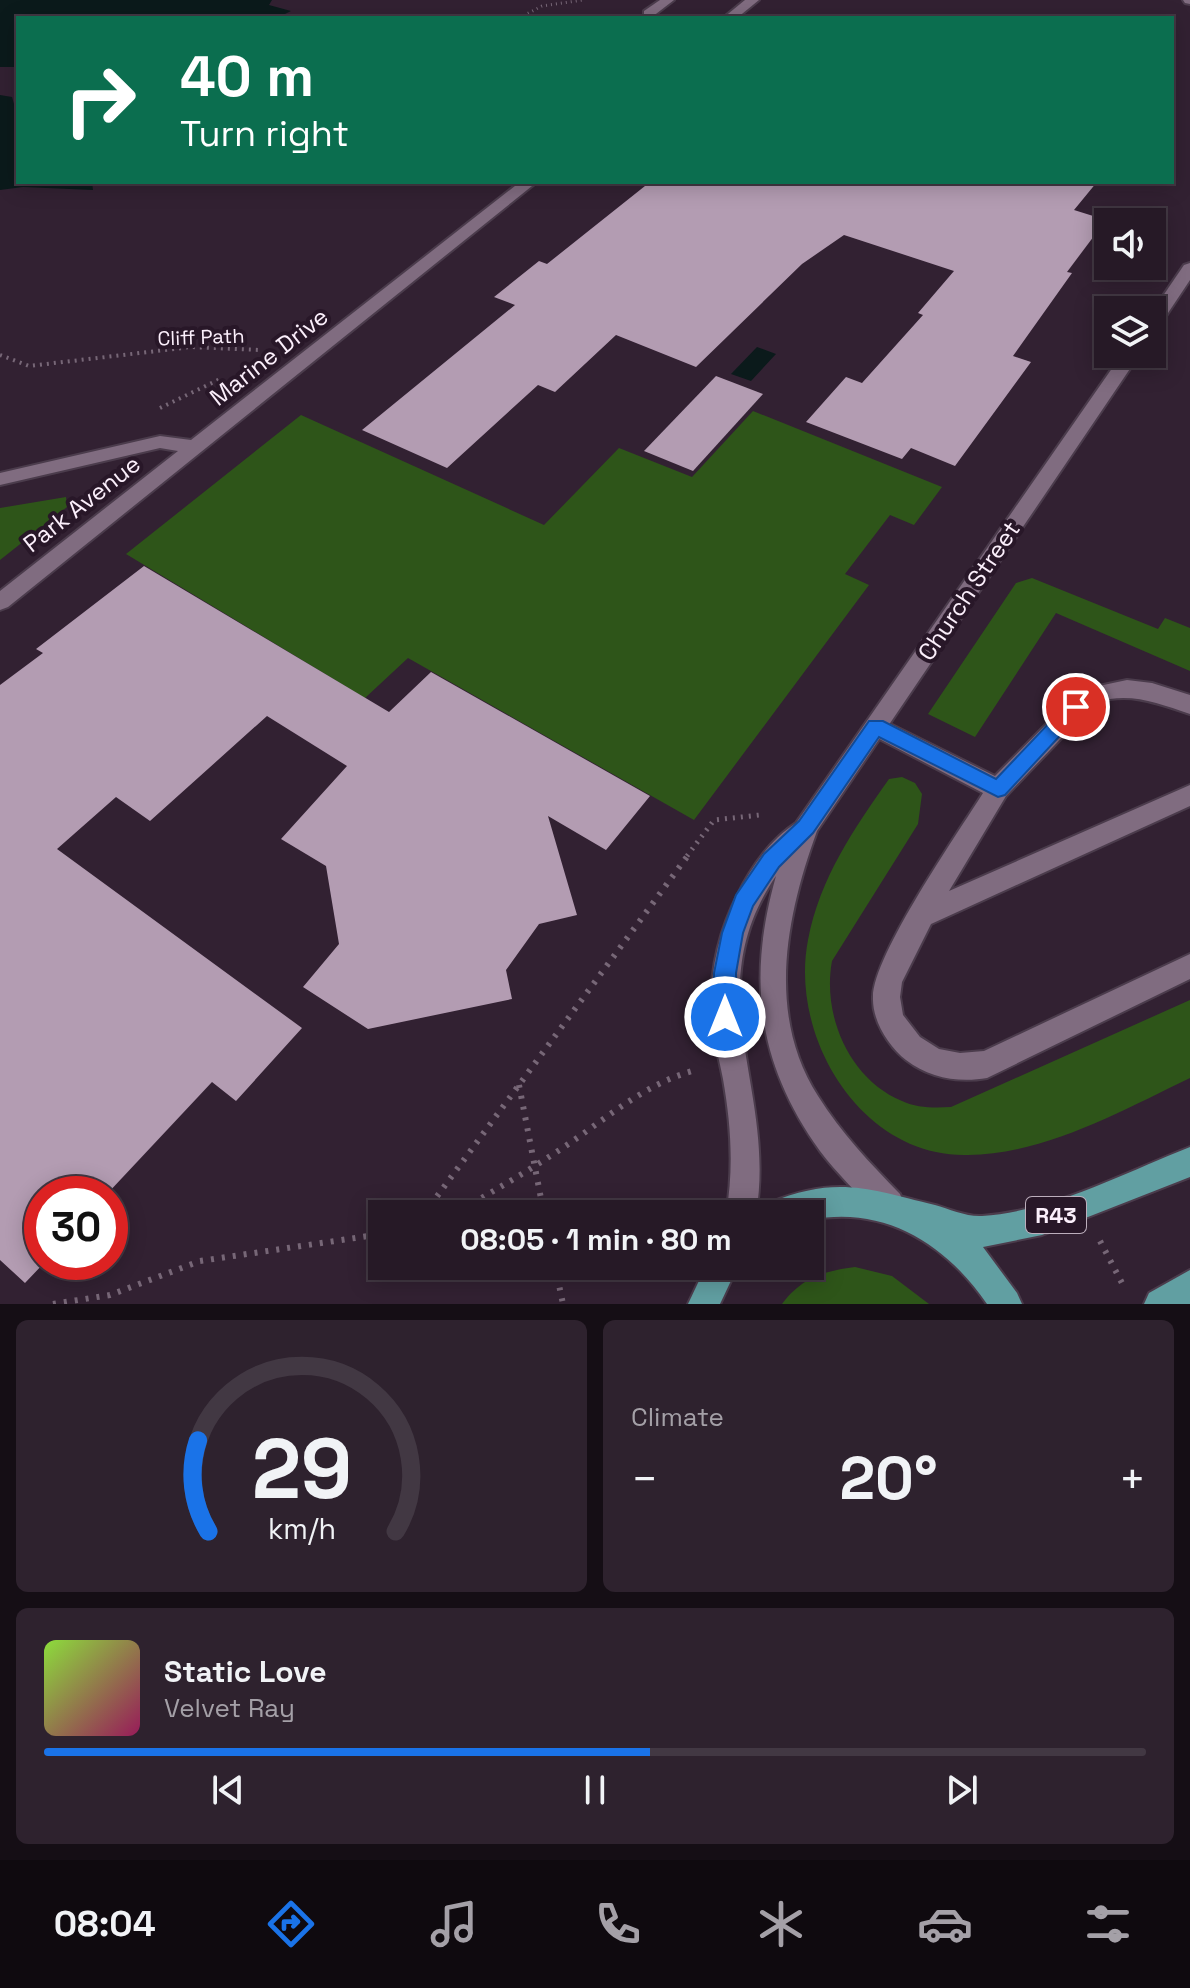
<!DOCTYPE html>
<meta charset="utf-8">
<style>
:root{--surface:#261926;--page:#2e222e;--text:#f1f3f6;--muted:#a4a0a7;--line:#423843;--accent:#1a73e8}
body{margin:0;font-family:"Space Grotesk",sans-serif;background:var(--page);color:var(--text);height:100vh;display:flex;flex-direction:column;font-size:30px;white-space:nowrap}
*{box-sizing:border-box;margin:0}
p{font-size:26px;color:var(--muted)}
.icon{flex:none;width:44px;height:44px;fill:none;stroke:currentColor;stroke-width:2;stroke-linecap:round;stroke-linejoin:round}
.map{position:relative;height:1304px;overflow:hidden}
.side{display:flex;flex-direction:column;gap:16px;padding:16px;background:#150e15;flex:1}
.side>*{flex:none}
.hud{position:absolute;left:16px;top:16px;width:1158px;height:168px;border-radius:0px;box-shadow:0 4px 20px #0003,0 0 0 2px var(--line);background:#0b6e4f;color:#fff;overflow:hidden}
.fabs{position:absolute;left:1094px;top:208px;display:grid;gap:16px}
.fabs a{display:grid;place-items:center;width:72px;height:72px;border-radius:0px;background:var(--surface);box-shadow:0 4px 20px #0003,0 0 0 2px var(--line);font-size:40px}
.speed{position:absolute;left:24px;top:1176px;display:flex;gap:16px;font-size:40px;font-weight:700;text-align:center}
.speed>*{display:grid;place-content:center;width:104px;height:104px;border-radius:50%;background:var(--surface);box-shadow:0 4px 20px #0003,0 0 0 2px var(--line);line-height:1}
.speed .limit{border:12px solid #d22;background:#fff;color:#111}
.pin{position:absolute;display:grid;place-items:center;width:68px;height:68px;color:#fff;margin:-34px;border:4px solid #fff;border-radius:50%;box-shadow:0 2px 8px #0007}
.me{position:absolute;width:88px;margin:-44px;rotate:0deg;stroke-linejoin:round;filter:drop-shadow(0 0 6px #0008)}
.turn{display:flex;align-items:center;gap:28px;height:168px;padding:0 32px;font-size:36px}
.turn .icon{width:104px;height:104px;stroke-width:2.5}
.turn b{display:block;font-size:56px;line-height:68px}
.big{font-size:60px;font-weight:700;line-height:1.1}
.side .card{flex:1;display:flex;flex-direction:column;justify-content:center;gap:12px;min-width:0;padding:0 28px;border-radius:12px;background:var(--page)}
.side .dial{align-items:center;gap:0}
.dial svg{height:208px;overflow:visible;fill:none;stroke:var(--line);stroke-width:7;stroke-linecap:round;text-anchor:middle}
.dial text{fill:var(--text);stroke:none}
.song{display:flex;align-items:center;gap:24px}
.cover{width:96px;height:96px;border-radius:12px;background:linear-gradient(135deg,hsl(90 70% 55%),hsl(330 70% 35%))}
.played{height:8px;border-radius:4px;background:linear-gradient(90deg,var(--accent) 55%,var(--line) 55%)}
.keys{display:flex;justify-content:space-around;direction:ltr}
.heat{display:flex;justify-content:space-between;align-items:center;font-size:44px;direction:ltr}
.side .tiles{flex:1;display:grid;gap:16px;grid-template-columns:1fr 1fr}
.card:last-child{grid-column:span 2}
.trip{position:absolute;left:368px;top:1200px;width:456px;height:80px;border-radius:0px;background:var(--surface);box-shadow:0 4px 20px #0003,0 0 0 2px var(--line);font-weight:700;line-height:80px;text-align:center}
.tab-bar{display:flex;height:128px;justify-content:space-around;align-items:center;background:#0f0a0f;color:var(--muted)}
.tab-bar .icon{width:56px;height:56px}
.tab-bar .active{color:var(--accent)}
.tab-bar b{font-size:36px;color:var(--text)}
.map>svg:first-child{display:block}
.green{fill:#2e5519}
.water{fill:#0b1a1b}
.building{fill:#b39cb2}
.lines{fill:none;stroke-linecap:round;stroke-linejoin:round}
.service-casing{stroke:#4b3c4c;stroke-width:4}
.minor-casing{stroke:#4b3c4c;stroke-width:4}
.primary-casing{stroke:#4b3c4c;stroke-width:4}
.path-far3{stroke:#776777;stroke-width:3;stroke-dasharray:1 4;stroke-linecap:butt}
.path-far2{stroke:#776777;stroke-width:4;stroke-dasharray:2 5;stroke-linecap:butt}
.path-far1{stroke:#776777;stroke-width:5;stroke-dasharray:2 6;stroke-linecap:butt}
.path{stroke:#776777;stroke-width:6;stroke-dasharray:3 8;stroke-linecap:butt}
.service{fill:#806c80;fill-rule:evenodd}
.minor{fill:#806c80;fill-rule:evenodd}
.primary{fill:#619fa2;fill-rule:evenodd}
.route{fill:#1a73e8;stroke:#114b97;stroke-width:2}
.labels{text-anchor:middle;stroke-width:8;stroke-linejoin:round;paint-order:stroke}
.far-street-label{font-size:20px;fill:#fbeffb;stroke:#281728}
.shield{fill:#281728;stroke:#bcaebc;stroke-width:2}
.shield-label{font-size:22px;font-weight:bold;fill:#fbeffb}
.street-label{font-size:24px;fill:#fbeffb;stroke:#281728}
</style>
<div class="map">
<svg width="1190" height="1304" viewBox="0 0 1190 1304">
<rect width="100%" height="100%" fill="#322132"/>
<g class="green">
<path d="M 753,411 L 942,487 L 914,525 L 890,515 L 845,574 L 869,585 L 694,820 L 408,658 L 365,698 L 126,554 L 301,415 L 544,525 L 619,448 L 692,477 Z"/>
<path d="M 66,497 L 67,507 L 0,560 L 0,508 Z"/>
<path d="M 1032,578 L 1158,629 L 1165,618 L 1190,628 L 1190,671 L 1056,613 L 975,737 L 928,714 L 1016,583 Z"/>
<path d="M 902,777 L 915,783 L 922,794 L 918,824 L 832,961 C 822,1015 849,1079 902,1101 C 917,1108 934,1108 951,1107 L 1190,1000 L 1190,1078 C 1121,1111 1046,1154 968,1155 C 862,1158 789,1038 808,940 C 820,878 853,830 889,779 Z"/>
<path d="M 855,1267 L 892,1276 L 929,1304 L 782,1304 C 801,1278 824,1271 855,1267 Z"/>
</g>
<g class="water">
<path d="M 0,0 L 272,0 L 269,5 L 291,11 L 277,18 L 18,18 L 18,67 L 0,67 Z"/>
<path d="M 0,95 L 12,97 L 14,104 L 18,105 L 18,182 L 92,182 L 93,190 L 23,187 L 0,190 Z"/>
<path d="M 757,347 L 776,354 L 751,381 L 731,374 Z"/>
</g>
<g class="building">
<path d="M 650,182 L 1097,182 L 1074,210 L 1106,220 L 1067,272 L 1072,273 L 1013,356 L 1031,362 L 955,466 L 911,448 L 902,459 L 806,422 L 846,377 L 862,383 L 923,315 L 918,313 L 954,271 L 844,235 L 802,264 L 696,367 L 616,335 L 555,392 L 538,385 L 447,468 L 362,430 L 515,305 L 494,297 L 539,261 L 547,264 Z"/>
<path d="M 716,376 L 763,394 L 693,471 L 644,451 Z"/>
<path d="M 144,566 L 389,712 L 431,672 L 650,796 L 606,850 L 548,816 L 577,915 L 539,924 L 506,970 L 512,999 L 368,1029 L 303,987 L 339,944 L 326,866 L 281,839 L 347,766 L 267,716 L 150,821 L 116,797 L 57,849 L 302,1028 L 236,1101 L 212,1082 L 107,1194 L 42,1194 L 42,1262 L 45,1262 L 25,1283 L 0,1260 L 0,685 L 43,653 L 36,649 Z"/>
</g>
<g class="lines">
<defs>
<g id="service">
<path d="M 660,0 L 674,0 L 652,17 L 644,17 L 644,11 Z"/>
<path d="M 1127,680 L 1152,683 L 1190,695 L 1190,714 C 1157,703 1131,692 1096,702 L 1006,796 L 949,891 L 1190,785 L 1190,806 L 931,924 L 902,982 L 900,997 L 903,1015 L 920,1037 L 939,1049 L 960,1053 L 984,1051 L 1190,954 L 1190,979 L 987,1078 C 959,1083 929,1078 906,1060 C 888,1046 872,1020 873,997 C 873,955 958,833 983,793 L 868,733 L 864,727 L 868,721 L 876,718 L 884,721 L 995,776 L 1080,690 Z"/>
</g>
<g id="minor">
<path d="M 745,0 L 759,0 L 737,18 L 723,18 Z"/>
<path d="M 1183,0 L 1190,0 L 1190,4 L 1185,3 Z"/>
<path d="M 520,182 L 537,182 L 8,607 L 0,610 L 0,591 L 178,451 L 160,448 L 0,485 L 0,473 L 160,436 L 191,440 Z"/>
<path d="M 1190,263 L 1190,280 L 1158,328 L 1152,329 L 1152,312 L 1184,265 Z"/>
<path d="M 1122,354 L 1140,354 L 817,831 C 786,916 766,1015 818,1096 C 841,1133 870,1163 900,1194 L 904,1205 L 900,1216 L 889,1220 L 878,1216 C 859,1194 837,1174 820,1151 C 757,1063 747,979 776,876 C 696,993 777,1089 756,1214 L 726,1214 C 734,1169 731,1124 723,1079 C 719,1057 712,1035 711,1012 C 710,970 719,931 738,894 C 751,867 771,839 796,823 Z"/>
</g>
<g id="primary">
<path d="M 1190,1147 L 1190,1177 L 1042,1235 L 983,1247 L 1017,1293 L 1022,1304 L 987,1304 C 946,1244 884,1205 810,1220 L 810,1214 L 765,1214 L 769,1203 C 837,1175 869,1189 935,1205 C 949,1209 967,1217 982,1216 C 1054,1211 1124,1173 1190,1147 Z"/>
<path d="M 706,1266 L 738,1266 L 720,1304 L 688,1304 Z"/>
<path d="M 1190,1270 L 1190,1304 L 1144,1304 L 1149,1293 Z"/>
</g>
</defs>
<use href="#service" class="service-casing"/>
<use href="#minor" class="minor-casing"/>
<use href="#primary" class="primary-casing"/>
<path class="path-far3" d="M 519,18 L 542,6 L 583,0"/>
<g class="path-far2">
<path d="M 0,355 L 29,366 L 191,347 L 260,350"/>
<path d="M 160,408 L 220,379"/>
</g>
<path class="path-far1" d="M 687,856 L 714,820 L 760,815"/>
<g class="path">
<path d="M 519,1085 L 544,1214"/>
<path d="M 424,1214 L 689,854"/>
<path d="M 453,1214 C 491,1193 528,1171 564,1147 C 606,1119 645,1083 696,1070"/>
<path d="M 1100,1241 L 1123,1285"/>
<path d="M 555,1266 L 563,1304"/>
<path d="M 53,1304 L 110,1295 L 200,1261 L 382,1234"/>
</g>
<use href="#service" class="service"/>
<use href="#minor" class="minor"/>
<use href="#primary" class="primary"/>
</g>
<path class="route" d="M 1076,699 L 1082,702 L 1085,707 L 1082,712 L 1005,795 L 998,797 L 879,737 L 813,833 L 779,867 L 753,906 L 743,933 L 736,973 L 737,1017 L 733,1024 L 725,1027 L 717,1024 L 714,1017 L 714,973 L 722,933 L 736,895 L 764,854 L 799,821 L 869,721 L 883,721 L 996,779 L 1069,702 Z"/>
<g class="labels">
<g class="far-street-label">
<text transform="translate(201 337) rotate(-2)" y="7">Cliff Path</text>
</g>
<rect class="shield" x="1026" y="1197" width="60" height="36" rx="6"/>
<g class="shield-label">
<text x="1056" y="1223">R43</text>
</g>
<g class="street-label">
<text transform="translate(269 357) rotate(-38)" y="8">Marine Drive</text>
<text transform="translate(82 504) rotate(-38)" y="8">Park Avenue</text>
<text transform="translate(969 591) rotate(-56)" y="8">Church Street</text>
</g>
</g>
</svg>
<div class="fabs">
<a><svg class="icon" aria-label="sound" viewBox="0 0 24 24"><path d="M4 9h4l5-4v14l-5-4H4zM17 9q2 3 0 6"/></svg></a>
<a><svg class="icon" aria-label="layers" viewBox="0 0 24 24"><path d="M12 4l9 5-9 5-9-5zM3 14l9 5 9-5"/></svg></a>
</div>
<div class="speed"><div class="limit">30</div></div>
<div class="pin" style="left:1076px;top:707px;background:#d93025"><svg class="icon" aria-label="arrive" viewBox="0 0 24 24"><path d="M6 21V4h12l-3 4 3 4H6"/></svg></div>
<svg class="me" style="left:725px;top:1017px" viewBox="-20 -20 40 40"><circle r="17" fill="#1a73e8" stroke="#fff" stroke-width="3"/><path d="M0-11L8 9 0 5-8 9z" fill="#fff"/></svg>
<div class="trip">08:05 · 1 min · 80 m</div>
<div class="hud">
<div class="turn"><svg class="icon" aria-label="right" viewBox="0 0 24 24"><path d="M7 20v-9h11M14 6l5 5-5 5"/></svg><div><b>40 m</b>Turn right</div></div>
</div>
</div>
<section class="side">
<div class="tiles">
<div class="card dial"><svg viewBox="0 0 100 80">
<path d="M14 69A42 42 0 1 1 86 69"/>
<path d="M14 69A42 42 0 0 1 10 34" stroke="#1a73e8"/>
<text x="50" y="56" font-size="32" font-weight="700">29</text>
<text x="50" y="72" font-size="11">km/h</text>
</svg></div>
<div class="card"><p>Climate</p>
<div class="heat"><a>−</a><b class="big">20°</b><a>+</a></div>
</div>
<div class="card">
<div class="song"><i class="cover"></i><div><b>Static Love</b><p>Velvet Ray</p></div></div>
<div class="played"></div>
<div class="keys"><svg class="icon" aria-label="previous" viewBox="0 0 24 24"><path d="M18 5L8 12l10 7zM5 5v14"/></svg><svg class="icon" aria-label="pause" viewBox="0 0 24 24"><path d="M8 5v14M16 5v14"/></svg><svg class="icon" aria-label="next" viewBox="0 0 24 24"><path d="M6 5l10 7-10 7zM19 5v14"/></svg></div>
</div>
</div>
</section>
<nav class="tab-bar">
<b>08:04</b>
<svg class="icon active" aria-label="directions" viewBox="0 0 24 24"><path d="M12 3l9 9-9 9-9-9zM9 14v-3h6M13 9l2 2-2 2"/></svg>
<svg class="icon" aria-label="music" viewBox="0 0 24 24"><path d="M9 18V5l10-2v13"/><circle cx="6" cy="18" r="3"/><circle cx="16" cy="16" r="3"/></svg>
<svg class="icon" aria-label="phone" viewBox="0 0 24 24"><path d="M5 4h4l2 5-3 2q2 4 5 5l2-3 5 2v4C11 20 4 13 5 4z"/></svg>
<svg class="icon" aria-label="climate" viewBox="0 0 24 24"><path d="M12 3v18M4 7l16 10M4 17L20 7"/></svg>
<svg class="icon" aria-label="car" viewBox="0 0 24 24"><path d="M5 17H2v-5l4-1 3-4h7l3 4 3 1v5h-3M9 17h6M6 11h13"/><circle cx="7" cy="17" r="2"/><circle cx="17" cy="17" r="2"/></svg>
<svg class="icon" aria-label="filters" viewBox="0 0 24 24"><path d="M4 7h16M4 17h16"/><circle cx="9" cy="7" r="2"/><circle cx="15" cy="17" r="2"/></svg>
</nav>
